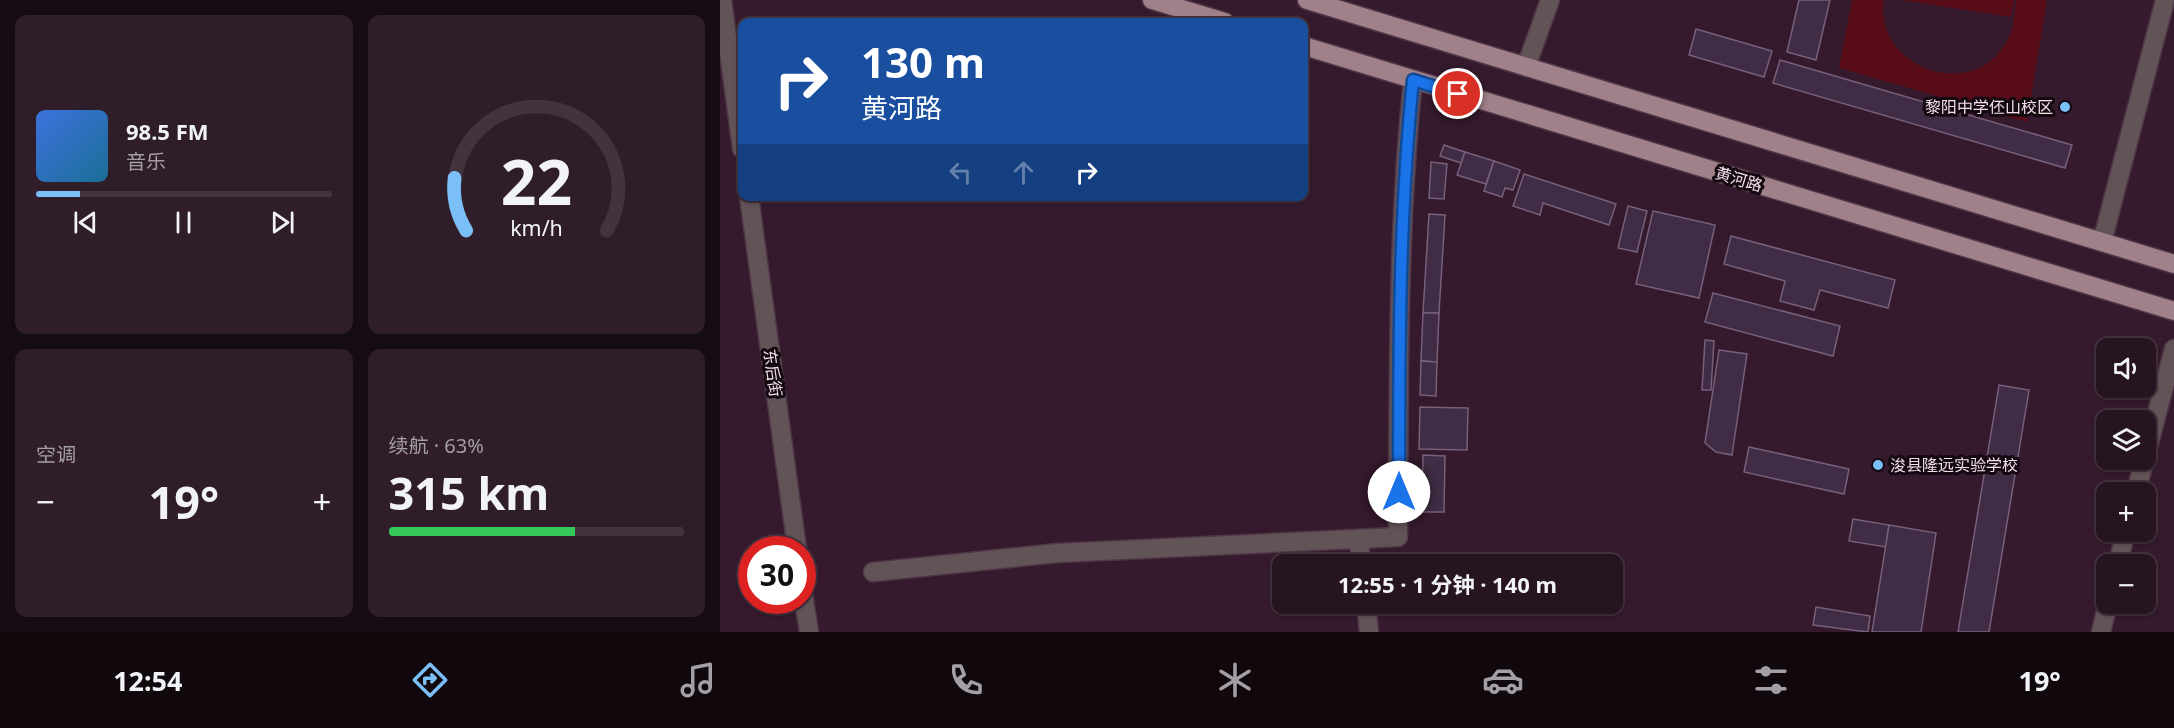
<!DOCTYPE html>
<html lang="zh">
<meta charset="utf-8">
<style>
:root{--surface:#271421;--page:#2f1d2a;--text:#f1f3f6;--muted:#a49ea5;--line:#43333f;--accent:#7abff8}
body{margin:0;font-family:"Noto Sans","Noto Sans SC",sans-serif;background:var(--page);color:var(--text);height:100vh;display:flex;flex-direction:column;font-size:22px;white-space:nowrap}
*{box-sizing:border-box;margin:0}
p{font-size:20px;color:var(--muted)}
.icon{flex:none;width:33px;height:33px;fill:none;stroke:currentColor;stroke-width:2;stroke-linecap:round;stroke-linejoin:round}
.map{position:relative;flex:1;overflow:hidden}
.side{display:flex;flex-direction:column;gap:15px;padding:15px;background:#150b12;width:720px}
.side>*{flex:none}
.banner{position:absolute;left:18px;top:18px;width:570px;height:183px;border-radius:12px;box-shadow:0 2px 4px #0004,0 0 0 2px var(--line);background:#1a4fa0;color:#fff;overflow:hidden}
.tools{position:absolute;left:1376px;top:338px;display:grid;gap:12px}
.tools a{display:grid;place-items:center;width:60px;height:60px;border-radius:12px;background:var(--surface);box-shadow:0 2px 4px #0004,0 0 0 2px var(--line);font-size:30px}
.speed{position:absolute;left:18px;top:536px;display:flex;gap:12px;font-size:30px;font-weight:700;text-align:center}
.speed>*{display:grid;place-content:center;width:78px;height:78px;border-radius:50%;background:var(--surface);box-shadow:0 2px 4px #0004,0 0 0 2px var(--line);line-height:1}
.speed .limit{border:9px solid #d22;background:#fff;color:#111}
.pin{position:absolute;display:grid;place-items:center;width:51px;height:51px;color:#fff;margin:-26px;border:3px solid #fff;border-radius:50%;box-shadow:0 2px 6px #0007}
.me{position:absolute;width:66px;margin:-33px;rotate:0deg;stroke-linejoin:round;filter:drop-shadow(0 0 4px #0008)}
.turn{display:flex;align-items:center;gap:21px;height:126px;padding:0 24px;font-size:27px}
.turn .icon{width:78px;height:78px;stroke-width:2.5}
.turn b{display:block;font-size:42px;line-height:51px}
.lanes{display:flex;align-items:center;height:57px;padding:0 24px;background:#0003;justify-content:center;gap:30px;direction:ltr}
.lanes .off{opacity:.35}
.big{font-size:45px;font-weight:700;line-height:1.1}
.side .card{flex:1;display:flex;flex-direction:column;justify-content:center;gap:9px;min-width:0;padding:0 21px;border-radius:12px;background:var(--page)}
.side .dial{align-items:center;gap:0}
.dial svg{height:156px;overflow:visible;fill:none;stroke:var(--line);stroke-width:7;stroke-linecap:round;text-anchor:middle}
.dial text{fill:var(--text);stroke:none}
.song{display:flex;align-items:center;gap:18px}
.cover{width:72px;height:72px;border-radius:9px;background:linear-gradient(135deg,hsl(220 70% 55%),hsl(200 70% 35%))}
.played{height:6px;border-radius:3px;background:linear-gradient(90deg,var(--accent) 15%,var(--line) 15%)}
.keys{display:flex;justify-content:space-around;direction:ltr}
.heat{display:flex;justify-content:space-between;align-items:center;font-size:33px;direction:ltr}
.charge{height:9px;border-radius:4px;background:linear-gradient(90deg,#34c759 63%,var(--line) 0)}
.side .tiles{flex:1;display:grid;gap:15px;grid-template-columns:repeat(2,1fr)}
.trip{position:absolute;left:552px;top:554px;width:351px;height:60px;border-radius:12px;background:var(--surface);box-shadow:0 2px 4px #0004,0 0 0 2px var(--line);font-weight:700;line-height:60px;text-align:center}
.tab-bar{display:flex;height:96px;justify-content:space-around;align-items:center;background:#10080d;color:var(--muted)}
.tab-bar .icon{width:42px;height:42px}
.tab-bar .active{color:var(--accent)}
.tab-bar b{font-size:27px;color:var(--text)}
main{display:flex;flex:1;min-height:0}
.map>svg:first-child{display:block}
.green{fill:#580c18}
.building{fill:#402c44;stroke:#76607a;stroke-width:1.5}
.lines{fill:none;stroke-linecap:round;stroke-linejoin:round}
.minor-casing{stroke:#4f3647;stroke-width:21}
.major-casing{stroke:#4f3647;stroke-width:21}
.minor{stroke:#625357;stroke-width:18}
.major{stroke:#a08089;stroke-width:18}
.route-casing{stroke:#114b97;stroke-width:15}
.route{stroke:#1a73e8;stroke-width:10}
.poi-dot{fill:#7abff8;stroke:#140911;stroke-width:2}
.labels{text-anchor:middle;stroke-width:6;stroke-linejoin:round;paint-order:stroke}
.poi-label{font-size:16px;fill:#f2e0eb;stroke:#140911;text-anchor:end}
.street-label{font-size:16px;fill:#f2e0eb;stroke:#140911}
</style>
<main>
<section class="side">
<div class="tiles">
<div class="card">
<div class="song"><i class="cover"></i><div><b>98.5 FM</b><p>音乐</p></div></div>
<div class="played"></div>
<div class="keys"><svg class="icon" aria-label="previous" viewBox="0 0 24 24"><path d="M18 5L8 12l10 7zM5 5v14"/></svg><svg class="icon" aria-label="pause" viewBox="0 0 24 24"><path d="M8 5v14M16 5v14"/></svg><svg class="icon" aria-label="next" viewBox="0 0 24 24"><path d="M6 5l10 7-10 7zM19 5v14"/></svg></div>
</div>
<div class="card dial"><svg viewBox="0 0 100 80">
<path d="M14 69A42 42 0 1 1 86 69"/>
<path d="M14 69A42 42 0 0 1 8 42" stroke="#7abff8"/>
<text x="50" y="56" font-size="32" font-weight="700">22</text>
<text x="50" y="72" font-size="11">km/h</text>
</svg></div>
<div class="card"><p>空调</p>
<div class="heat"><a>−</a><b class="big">19°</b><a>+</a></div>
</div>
<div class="card"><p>续航 · 63%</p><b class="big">315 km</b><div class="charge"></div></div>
</div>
</section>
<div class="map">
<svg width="1454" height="632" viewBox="0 0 1454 632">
<rect width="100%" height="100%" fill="#341a2c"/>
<g class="green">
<path d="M 1132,0 L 1164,0 C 1153,71 1263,107 1291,32 C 1294,23 1295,10 1296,0 L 1327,0 L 1307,122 L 1119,68 Z"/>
<path d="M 1181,0 L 1294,0 L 1291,17 Z"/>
</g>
<g class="building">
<path d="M 1079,0 L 1110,0 L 1096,60 L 1067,52 Z"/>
<path d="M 976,29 L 1052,51 L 1044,77 L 969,55 Z"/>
<path d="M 1060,60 L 1352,145 L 1345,168 L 1053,83 Z"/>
<path d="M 724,145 L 745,152 L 741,163 L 720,156 Z"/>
<path d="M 745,152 L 774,161 L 766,184 L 737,175 Z"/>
<path d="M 774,161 L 800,170 L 793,190 L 785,188 L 782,197 L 764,191 Z"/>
<path d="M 711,162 L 727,164 L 724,199 L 709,198 Z"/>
<path d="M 804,174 L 896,204 L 889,225 L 823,203 L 820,215 L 793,206 Z"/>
<path d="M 908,206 L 927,211 L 917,252 L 898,248 Z"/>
<path d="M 933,211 L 995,225 L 979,298 L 916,284 Z"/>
<path d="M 709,214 L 725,215 L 719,313 L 703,313 Z"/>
<path d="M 1011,236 L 1175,280 L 1168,308 L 1100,290 L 1094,310 L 1060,301 L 1065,281 L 1004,264 Z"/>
<path d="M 993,293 L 1120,326 L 1113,356 L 985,322 Z"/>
<path d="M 703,313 L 719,313 L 717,362 L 701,361 Z"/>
<path d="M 985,340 L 994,341 L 991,390 L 982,390 Z"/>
<path d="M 999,350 L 1027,354 L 1012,455 L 996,452 L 985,443 Z"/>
<path d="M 701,361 L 717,362 L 716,396 L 700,395 Z"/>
<path d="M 1279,385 L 1309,390 L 1269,632 L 1238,632 Z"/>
<path d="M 700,407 L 748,408 L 747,450 L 699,449 Z"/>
<path d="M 1029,447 L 1129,469 L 1124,494 L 1024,472 Z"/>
<path d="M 703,455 L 725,456 L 724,512 L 702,512 Z"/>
<path d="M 1133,519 L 1169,525 L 1166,547 L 1129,541 Z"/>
<path d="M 1169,525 L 1216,533 L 1201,632 L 1152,632 Z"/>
<path d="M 1096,607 L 1150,616 L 1148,632 L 1093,625 Z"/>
</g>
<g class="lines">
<defs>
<g id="minor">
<path d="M 2,0 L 22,149"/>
<path d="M 806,67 L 830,0"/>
<path d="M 29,196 L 77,549"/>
<path d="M 1382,242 L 1445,0"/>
<path d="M 1416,492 L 1454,349"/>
<path d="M 639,539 L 641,564"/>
<path d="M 1398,564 L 1406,531"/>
<path d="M 153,572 L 338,553 L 678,537 C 679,384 677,232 693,80"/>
<path d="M 82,588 L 89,632"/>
<path d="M 646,603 L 649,632"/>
<path d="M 1381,632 L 1388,603"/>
</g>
<g id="major">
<path d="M 432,0 L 505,22"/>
<path d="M 587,0 L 1454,264"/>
<path d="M 584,46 L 1454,311"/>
</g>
</defs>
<use href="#minor" class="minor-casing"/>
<use href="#major" class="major-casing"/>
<use href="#minor" class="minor"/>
<use href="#major" class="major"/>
</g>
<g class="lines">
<defs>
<path id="route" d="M 679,492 C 679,354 679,217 693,80 L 738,94"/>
</defs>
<use href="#route" class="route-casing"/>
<use href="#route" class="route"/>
</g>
<g class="poi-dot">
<circle cx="1345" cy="107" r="6"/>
<circle cx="1158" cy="465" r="6"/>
</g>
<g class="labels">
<g class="poi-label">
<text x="1333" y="113">黎阳中学伾山校区</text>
<text x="1170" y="471" text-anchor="start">浚县隆远实验学校</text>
</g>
<g class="street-label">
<text transform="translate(1019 179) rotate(17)" y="6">黄河路</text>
<text transform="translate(53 373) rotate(82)" y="6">东后街</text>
</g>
</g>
</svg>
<div class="tools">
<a><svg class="icon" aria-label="sound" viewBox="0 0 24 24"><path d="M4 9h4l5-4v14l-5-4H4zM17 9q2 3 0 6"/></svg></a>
<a><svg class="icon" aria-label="layers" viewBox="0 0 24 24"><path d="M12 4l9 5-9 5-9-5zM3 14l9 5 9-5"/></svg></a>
<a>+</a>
<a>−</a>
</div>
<div class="speed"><div class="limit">30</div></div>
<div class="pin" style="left:738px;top:94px;background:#d93025"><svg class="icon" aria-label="arrive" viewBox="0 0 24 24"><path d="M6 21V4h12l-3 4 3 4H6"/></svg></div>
<svg class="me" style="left:679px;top:492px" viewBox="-20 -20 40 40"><circle r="19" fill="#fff"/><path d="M0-13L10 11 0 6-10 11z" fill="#1a73e8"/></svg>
<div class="trip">12:55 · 1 分钟 · 140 m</div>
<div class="banner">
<div class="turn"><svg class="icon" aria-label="right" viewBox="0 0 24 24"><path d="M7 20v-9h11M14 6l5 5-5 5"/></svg><div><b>130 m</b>黄河路</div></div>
<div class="lanes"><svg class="icon off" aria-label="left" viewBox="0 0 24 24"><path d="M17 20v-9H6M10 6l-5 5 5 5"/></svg><svg class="icon off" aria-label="ahead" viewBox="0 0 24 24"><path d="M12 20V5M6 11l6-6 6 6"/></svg><svg class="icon" aria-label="right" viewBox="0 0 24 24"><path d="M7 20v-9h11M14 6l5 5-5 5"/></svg></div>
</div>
</div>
</main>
<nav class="tab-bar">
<b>12:54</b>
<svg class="icon active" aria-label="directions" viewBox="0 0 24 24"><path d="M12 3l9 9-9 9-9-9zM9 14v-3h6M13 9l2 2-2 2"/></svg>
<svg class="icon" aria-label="music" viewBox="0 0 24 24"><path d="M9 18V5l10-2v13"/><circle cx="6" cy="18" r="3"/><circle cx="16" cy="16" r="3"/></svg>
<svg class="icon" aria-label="phone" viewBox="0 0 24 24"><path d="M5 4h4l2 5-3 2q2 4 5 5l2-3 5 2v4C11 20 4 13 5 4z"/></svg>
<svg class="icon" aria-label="climate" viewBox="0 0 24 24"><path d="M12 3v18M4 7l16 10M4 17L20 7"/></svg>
<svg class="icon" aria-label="car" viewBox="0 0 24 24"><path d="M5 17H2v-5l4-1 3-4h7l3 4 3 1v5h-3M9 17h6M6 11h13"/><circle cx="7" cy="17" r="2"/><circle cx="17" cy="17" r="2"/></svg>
<svg class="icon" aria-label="filters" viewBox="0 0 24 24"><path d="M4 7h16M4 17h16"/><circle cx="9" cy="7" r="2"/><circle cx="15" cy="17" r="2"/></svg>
<b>19°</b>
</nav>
